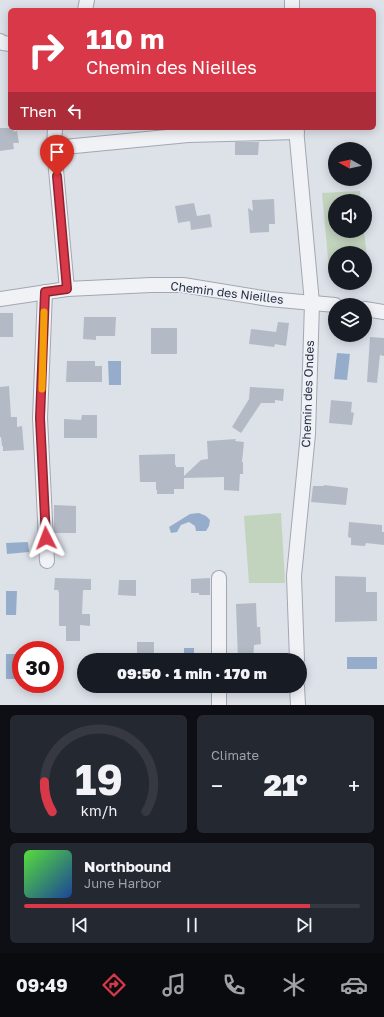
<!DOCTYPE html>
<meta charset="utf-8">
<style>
:root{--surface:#171b24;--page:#242831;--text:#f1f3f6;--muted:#9ea1a6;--line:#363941;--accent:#d83848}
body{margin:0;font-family:"Golos Text",sans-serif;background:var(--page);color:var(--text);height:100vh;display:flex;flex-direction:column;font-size:15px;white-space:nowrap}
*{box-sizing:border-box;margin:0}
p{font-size:13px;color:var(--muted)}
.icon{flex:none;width:22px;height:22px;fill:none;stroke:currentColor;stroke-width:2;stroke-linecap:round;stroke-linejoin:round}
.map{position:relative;height:705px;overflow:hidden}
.drawer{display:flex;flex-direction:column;gap:10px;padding:10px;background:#0d0f14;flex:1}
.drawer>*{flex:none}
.top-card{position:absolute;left:8px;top:8px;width:368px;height:122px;border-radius:6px;box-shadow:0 2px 10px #0003;background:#d83848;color:#fff;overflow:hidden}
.needle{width:26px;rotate:278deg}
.fabs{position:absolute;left:328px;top:142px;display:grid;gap:8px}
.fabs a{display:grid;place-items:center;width:44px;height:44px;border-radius:50%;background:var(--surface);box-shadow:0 2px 10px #0003;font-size:20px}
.speed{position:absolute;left:12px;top:641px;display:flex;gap:8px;font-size:20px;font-weight:700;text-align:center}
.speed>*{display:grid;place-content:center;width:52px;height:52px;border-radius:50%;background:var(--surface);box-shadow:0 2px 10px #0003;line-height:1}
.speed .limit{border:6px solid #d22;background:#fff;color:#111}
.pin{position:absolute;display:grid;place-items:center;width:34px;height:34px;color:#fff;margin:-41px -17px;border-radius:50% 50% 50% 0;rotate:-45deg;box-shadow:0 0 4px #0007}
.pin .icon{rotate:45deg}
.me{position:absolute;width:44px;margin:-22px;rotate:357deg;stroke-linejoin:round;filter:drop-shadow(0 0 3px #0008)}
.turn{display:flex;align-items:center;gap:14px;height:84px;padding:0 12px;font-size:18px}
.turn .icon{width:52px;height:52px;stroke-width:2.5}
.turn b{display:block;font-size:28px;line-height:34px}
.then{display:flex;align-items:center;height:38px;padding:0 12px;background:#0003;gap:8px;font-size:15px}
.big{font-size:30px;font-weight:800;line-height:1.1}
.drawer .widget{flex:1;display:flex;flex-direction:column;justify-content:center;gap:6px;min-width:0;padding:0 14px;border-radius:6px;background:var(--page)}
.drawer .dial{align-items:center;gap:0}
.dial svg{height:104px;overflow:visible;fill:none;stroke:var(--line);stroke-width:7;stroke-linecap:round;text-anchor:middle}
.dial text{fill:var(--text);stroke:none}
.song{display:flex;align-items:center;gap:12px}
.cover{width:48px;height:48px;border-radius:6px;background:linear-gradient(135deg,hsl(110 70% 55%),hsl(220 70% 35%))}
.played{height:4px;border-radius:2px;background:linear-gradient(90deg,var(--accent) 85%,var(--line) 85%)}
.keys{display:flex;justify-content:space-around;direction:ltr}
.heat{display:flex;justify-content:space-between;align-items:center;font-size:22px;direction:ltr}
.drawer .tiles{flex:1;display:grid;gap:10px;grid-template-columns:1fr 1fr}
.widget:last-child{grid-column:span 2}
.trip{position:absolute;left:77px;top:653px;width:230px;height:40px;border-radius:20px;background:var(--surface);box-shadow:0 2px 10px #0003;font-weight:800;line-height:40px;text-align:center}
.dock{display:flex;height:64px;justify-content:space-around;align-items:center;background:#090b0e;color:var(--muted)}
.dock .icon{width:28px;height:28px}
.dock .current{color:var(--accent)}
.dock b{font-size:18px;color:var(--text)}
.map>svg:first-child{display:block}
.green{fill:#c2d3be}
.water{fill:#95adcb}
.building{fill:#b4bac5}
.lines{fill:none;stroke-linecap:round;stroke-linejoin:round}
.minor-casing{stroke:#a2a8b2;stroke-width:16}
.minor{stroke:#f0f2f6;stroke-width:14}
.route-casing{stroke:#8c242f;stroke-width:10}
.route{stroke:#d83848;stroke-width:7}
.slow{stroke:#f59e0b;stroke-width:7}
.labels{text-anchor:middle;stroke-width:3;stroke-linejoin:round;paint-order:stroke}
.street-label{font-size:12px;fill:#262e40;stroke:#edf0f6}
</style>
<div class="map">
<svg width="384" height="705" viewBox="0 0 384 705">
<rect width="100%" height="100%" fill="#dde1e8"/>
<g class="green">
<path d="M 360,191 L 361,201 L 335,201 L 335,231 L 364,231 L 368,265 L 365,265 L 365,253 L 335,253 L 335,268 L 329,269 L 322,193 Z"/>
<path d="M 281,513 L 285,583 L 249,583 L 244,516 Z"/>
</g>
<g class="water">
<path d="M 337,353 L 350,354 L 347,380 L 334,379 Z"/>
<path d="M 108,361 L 121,361 L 121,385 L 109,385 Z"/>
<path d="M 199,513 L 206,516 L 210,520 L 209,526 L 206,531 L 196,531 L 195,526 L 189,522 L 181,525 L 177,532 L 171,533 L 169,527 L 190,514 Z"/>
<path d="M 28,542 L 29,552 L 7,554 L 6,543 Z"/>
<path d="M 6,591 L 17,591 L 16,615 L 6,615 Z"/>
<rect x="184" y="648" width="10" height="12"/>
<rect x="6" y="654" width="11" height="25"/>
<rect x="347" y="657" width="30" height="12"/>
</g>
<g class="building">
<path d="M 0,128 L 13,128 L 14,132 L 17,131 L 19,143 L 13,143 L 14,149 L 0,151 Z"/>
<path d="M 235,142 L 259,142 L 258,155 L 235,155 Z"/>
<path d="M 274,199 L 275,224 L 269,224 L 269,232 L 250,233 L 248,208 L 253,211 L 252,200 Z"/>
<path d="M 194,203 L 197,216 L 210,214 L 212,227 L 191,230 L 190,221 L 178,223 L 175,206 Z"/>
<rect x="0" y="313" width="13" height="24"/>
<path d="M 84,317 L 116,317 L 115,336 L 96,336 L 96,340 L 83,339 Z"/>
<path d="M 278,322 L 289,323 L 286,346 L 275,344 L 274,347 L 249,344 L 251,329 L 276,332 Z"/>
<rect x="151" y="328" width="26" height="26"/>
<path d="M 370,337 L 384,338 L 384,356 L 380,355 L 377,383 L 367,382 Z"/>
<path d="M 67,361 L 95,361 L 95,366 L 102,366 L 102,382 L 66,382 Z"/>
<path d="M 9,386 L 11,417 L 17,417 L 17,427 L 22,426 L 24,450 L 3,451 L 3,446 L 2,446 L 1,437 L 0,437 L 0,387 Z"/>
<path d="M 250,387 L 284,389 L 283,401 L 275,400 L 275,403 L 261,403 L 241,433 L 232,427 L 249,399 Z"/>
<path d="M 331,400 L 352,402 L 351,412 L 354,413 L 352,425 L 329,423 Z"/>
<path d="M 82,415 L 97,415 L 97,438 L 64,438 L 64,419 L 81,420 Z"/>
<path d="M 236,439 L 235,441 L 244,442 L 242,462 L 243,462 L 243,474 L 240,474 L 239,491 L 224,490 L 224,477 L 184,478 L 184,489 L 174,489 L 174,494 L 157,494 L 157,490 L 156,490 L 156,482 L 140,482 L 139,455 L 175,454 L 175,465 L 176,465 L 176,467 L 184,467 L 184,476 L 201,460 L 208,459 L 207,441 Z"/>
<path d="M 324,485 L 348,488 L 346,505 L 311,502 L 313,486 L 324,486 Z"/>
<path d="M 54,505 L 76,506 L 76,533 L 54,533 Z"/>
<path d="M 349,522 L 382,525 L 382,532 L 384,532 L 384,545 L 366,543 L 365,546 L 351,545 L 351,538 L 348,537 Z"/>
<path d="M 335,576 L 366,577 L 366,592 L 377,592 L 377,621 L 335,622 Z"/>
<path d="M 55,578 L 91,579 L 91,590 L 83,590 L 82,614 L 90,614 L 90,626 L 80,625 L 80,641 L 66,641 L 66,626 L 59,626 L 59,593 L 58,590 L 54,590 Z"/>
<path d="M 210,578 L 210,595 L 199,595 L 199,593 L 191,593 L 191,579 Z"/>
<path d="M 119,580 L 136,580 L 136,596 L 118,595 Z"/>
<path d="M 256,603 L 257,627 L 260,627 L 261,644 L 254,645 L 253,660 L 238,660 L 236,604 Z"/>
<rect x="137" y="642" width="17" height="18"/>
</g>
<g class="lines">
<defs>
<g id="minor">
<path d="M 85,10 L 87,0"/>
<path d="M 292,10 L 292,0"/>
<path d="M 0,41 L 3,43 L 10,44"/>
<path d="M 55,128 L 54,148 L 67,289"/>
<path d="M 296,128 L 312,303 L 308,434 L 294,576 L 297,660"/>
<path d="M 54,148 L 188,135 L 297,132"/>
<path d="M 45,292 L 40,418 L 47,561"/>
<path d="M 0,299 L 67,289 L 151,285 L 183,285 L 269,299 L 335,305"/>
<path d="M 365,309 L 384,312"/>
<path d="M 219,578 L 219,660"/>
<path d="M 219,686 L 219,705"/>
<path d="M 297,686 L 298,705"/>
</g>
</defs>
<use href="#minor" class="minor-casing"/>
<use href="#minor" class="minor"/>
</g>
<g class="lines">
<defs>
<path id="route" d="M 46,538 L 40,418 L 45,292 L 67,289 L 57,176"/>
</defs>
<use href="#route" class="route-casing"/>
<use href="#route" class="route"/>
<path class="slow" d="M 42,389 L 44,312"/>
</g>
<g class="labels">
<g class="street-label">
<text transform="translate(227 293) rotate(7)" y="4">Chemin des Nieilles</text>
<text transform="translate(308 394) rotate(-88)" y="4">Chemin des Ondes</text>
</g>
</g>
</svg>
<div class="fabs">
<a><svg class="needle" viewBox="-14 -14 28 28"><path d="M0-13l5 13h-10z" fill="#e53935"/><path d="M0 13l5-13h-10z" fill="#9ea1a6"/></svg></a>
<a><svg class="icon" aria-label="sound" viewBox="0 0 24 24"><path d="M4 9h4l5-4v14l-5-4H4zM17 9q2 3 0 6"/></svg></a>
<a><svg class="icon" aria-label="search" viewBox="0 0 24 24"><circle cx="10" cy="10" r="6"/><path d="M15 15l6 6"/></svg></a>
<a><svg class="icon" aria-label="layers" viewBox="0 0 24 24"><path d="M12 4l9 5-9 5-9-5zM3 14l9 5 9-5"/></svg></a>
</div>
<div class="speed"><div class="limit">30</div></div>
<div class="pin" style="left:57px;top:176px;background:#d93025"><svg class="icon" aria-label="arrive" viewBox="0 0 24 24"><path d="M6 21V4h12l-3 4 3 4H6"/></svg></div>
<svg class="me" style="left:46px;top:538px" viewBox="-20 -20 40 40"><path d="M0-17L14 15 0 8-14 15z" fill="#d83848" stroke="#fff" stroke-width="4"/></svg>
<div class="trip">09:50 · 1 min · 170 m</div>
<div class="top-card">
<div class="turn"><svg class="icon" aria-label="right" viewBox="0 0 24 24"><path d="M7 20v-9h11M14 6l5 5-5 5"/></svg><div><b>110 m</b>Chemin des Nieilles</div></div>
<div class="then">Then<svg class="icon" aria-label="left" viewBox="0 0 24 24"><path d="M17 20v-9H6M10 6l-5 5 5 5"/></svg></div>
</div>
</div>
<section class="drawer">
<div class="tiles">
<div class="widget dial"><svg viewBox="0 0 100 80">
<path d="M14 69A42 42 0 1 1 86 69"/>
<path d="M14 69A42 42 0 0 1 8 46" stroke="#d83848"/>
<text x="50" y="56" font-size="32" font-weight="700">19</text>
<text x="50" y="72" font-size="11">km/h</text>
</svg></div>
<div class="widget"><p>Climate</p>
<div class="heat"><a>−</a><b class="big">21°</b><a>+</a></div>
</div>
<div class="widget">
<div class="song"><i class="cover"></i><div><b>Northbound</b><p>June Harbor</p></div></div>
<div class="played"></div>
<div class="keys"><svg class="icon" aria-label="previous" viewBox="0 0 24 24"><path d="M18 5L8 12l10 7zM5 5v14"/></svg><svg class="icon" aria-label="pause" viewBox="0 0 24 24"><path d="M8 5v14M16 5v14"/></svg><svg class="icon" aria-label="next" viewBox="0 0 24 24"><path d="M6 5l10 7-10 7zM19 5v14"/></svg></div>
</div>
</div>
</section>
<nav class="dock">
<b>09:49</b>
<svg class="icon current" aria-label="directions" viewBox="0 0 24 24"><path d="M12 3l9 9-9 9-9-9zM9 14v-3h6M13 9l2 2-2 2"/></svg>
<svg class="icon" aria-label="music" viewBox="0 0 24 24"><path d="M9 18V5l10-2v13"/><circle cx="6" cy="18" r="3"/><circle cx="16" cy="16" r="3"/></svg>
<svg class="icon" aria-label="phone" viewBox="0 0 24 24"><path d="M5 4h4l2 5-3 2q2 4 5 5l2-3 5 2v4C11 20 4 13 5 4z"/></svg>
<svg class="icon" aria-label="climate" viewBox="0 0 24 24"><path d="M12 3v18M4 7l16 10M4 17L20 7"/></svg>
<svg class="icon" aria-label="car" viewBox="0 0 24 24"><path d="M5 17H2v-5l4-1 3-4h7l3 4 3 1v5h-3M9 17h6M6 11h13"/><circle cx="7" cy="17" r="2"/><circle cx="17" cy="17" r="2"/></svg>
</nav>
